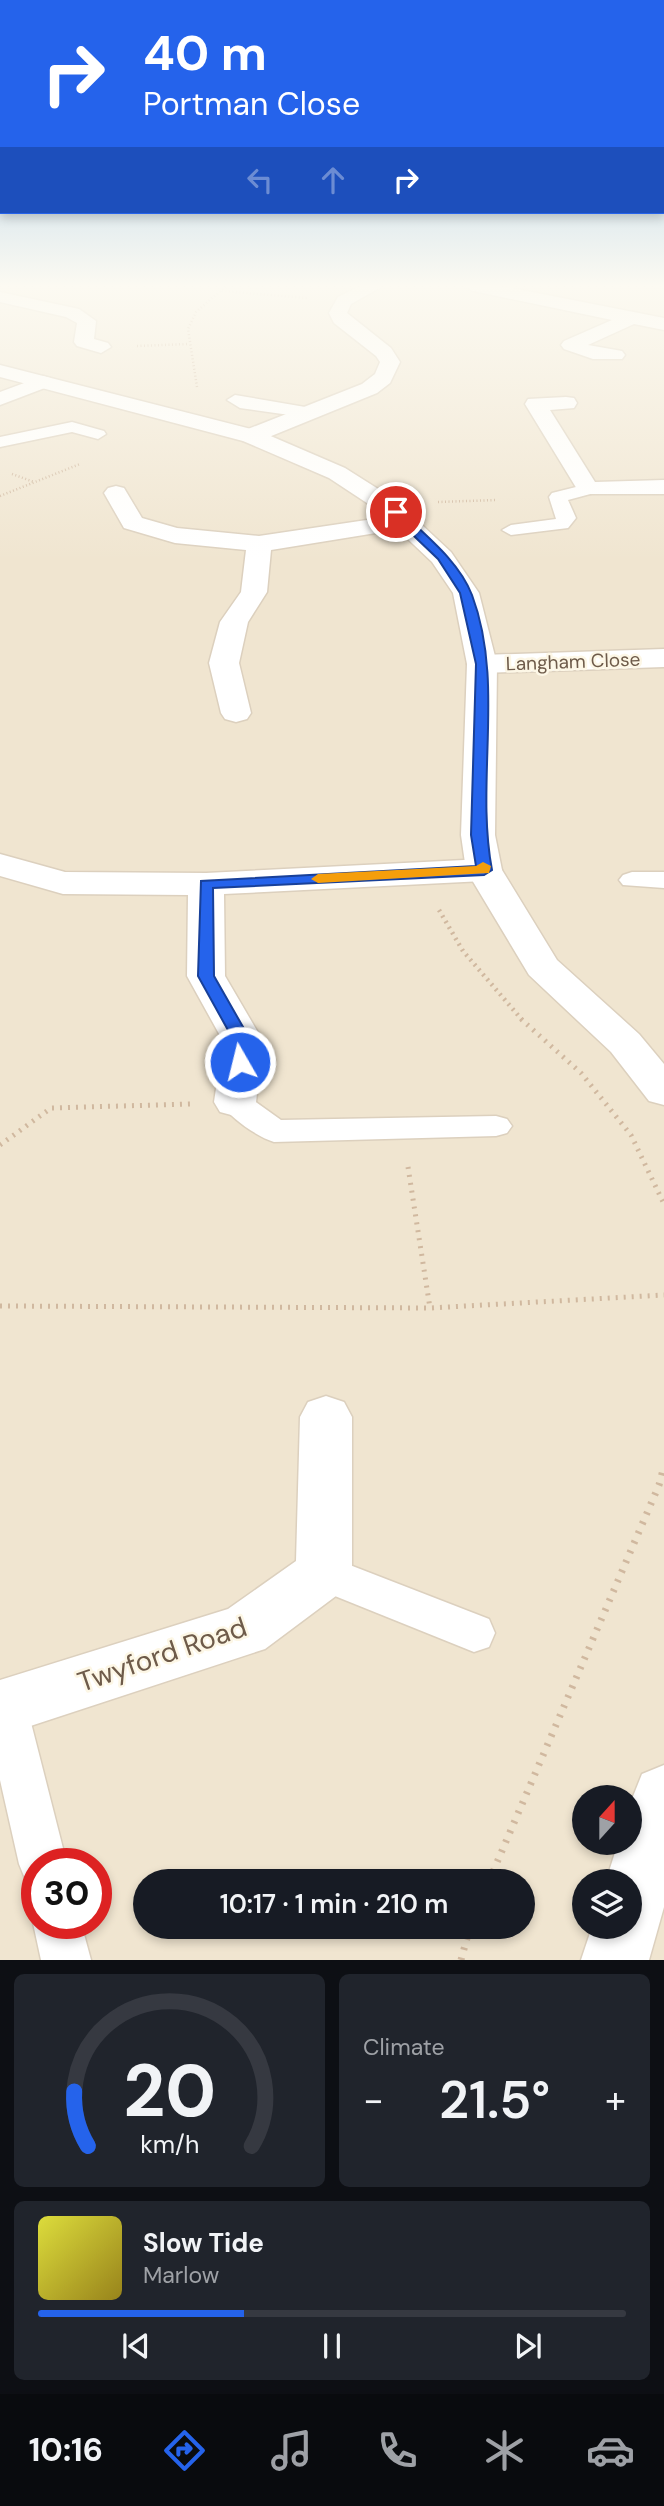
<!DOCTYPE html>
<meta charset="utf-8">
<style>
:root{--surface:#171b24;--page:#20242c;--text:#f1f3f6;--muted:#9ea1a6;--line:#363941;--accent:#2563eb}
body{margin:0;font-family:"DM Sans",sans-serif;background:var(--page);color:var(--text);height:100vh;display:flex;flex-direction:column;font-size:26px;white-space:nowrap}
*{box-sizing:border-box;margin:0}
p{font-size:23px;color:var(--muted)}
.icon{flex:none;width:38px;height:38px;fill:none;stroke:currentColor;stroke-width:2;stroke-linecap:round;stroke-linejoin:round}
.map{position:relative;height:1960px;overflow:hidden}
.panel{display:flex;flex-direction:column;gap:14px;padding:14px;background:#0d0f14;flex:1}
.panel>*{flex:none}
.banner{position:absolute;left:0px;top:0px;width:665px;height:214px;box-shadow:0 4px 10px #0003;background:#2563eb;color:#fff;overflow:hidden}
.needle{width:46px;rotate:21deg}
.fabs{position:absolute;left:572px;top:1785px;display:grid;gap:14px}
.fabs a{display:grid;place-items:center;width:70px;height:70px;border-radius:50%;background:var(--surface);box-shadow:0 4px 10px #0003;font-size:35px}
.speed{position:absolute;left:21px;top:1848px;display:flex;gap:14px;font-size:35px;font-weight:700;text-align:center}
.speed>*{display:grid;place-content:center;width:91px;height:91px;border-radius:50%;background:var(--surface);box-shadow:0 4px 10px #0003;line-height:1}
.speed .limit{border:10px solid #d22;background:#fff;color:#111}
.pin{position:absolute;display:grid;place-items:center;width:60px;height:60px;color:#fff;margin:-30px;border:4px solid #fff;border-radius:50%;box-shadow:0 2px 7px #0007}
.me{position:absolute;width:77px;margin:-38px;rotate:352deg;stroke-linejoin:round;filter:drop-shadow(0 0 5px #0008)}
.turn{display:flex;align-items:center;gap:24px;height:147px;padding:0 28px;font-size:32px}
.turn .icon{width:91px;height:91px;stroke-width:2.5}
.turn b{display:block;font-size:49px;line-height:60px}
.lanes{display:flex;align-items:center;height:66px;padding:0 28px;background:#0003;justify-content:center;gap:35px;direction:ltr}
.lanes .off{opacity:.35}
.big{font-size:52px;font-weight:600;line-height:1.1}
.panel .tile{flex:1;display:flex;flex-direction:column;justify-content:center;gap:10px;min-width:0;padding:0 24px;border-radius:10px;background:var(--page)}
.panel .dial{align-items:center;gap:0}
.dial svg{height:182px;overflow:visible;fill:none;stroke:var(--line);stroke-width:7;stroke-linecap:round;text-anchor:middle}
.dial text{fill:var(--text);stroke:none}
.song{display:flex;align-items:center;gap:21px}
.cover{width:84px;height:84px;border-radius:10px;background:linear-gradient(135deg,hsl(60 70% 55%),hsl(50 70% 35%))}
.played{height:7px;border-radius:4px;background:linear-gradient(90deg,var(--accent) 35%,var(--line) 35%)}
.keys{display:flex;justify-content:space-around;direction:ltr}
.heat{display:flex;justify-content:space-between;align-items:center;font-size:38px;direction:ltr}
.panel .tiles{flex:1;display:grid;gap:14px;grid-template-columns:1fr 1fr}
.tile:last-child{grid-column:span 2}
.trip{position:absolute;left:133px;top:1869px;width:402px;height:70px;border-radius:35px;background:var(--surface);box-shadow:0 4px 10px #0003;font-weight:600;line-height:70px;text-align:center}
.dock{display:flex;height:112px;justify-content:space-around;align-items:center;background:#090b0e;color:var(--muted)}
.dock .icon{width:49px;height:49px}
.dock .current{color:var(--accent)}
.dock b{font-size:32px;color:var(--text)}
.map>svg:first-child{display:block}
.residential{fill:#f0e5d0;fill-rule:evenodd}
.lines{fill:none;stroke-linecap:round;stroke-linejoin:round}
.service-casing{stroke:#dcd0be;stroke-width:3}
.minor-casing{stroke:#dcd0be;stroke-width:3}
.tertiary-casing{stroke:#dcd0be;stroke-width:3}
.path-far3{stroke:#d0b89f;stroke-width:2.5;stroke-dasharray:1 2.5;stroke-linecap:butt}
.path-far2{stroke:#d0b89f;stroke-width:4.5;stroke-dasharray:2 4.5;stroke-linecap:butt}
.path-far1{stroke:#d0b89f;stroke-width:5;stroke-dasharray:2 6;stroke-linecap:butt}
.path{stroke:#d0b89f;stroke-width:7;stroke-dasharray:2.5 8;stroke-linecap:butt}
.service{fill:#fff;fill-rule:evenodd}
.minor{fill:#fff;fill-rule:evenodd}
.tertiary{fill:#fff;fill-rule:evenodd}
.route{fill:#2563eb;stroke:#184099;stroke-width:2}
.slow{fill:#f59e0b}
.labels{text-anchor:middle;stroke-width:5;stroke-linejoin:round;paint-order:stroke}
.far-street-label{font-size:19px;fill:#6e5b4a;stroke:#fdf7e6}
.near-street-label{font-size:28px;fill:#6e5b4a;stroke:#fdf7e6}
</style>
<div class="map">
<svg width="664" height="1960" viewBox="0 0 664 1960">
<rect width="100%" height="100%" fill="#f9f3e1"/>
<path class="residential" d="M 0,286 L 664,286 L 664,1960 L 0,1960 ZM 584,1797 L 630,1797 L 630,1843 L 584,1843 ZM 37,1864 L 96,1864 L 96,1923 L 37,1923 ZM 145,1881 L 523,1881 L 523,1927 L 145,1927 ZM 584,1881 L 630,1881 L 630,1927 L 584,1927 Z"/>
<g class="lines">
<defs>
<g id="service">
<path d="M 235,395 L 311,408 L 319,413 L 311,418 L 240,408 L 227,400 Z"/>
<path d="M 72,422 L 104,431 L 106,434 L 98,439 L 72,432 L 0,447 L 0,437 Z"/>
<path d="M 588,484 L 597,489 L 594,493 L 568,500 L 576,518 L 568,528 L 511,535 L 502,530 L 511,525 L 556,519 L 549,497 L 552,493 Z"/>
<path d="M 632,872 L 664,872 L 664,888 L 623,885 L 619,880 L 623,875 Z"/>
<path d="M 235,1092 L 246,1095 L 281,1120 L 496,1116 L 507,1119 L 512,1126 L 507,1133 L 496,1136 L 274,1142 C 256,1136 230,1118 220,1102 L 224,1095 Z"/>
<path d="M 324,1555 L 489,1619 L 495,1633 L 489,1647 L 474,1652 L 310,1586 L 304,1573 L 310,1560 Z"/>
<path d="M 5,1686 L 20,1692 L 27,1707 L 67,1864 L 37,1864 L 37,1885 L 26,1881 L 19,1864 L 0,1780 L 0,1688 Z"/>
<path d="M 37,1913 L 37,1923 L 81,1923 L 91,1960 L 41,1960 L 33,1923 Z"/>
</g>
<g id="minor">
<path d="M 360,286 L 383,286 L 351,304 L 347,313 L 391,348 L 400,362 L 390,383 L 377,393 L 259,441 L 243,441 L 240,436 L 243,431 L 362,384 L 375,374 L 380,362 L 376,356 L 334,323 L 329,313 L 338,297 Z"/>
<path d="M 464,286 L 501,286 L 664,318 L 664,330 L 634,324 L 588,345 L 622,351 L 625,355 L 622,359 L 593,359 L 564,349 L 561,345 L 564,341 L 612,320 L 473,291 Z"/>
<path d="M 0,292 L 79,309 L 96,321 L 94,339 L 108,343 L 111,347 L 101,353 L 77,346 L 74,342 L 77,323 L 66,317 L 0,302 Z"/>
<path d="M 43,376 L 50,378 L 53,382 L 50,386 L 0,405 L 0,392 Z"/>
<path d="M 566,397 L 574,398 L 577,403 L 574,408 L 550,410 L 595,482 L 664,480 L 664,494 L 580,494 L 525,404 L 528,399 Z"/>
<path d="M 116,486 L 124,488 L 142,518 L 177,528 L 259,536 L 407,514 L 416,516 L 419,521 L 416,526 L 407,528 L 271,550 L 267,592 L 248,622 L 239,663 L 251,713 L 247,719 L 236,722 L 225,719 L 221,713 L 209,663 L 220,622 L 241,592 L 246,550 L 175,543 L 124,528 L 104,493 L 108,488 Z"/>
<path d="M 664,649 L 664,667 L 482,673 L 472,670 L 467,664 L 472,658 L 482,655 Z"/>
<path d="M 0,854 L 65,872 L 206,873 L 484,859 L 496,863 L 502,870 L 496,877 L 484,881 L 224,894 L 225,976 L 263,1041 L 256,1102 L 250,1112 L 235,1116 L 220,1112 L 214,1102 L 223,1041 L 187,976 L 188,895 L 63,894 L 0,876 Z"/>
<path d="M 326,1396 L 344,1402 L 352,1417 L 352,1573 L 344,1590 L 265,1649 L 0,1736 L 0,1680 L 228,1609 L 296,1561 L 300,1417 L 308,1402 Z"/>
</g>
<g id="tertiary">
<path d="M 0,365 L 259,431 L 345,468 L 394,499 L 451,552 L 479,593 L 497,664 L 495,835 L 502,870 L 557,960 L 639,1034 L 664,1064 L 664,1105 L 649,1101 L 611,1052 L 529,975 L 466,870 L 461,835 L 467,664 L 453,593 L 432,562 L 376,509 L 329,478 L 243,441 L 0,377 Z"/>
<path d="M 664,1765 L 664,1907 L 649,1960 L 581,1960 L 592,1927 L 630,1927 L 630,1881 L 606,1881 L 618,1843 L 630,1843 L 630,1804 L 642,1774 Z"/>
</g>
</defs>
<use href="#service" class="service-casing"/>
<use href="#minor" class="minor-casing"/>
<use href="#tertiary" class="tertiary-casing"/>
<g class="path-far3">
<path d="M 222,291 L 307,298"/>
<path d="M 137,346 L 188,344"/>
<path d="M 197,387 L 188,329 L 196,312 L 226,286"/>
<path d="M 12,474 L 34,482"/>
<path d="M 0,496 L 80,464"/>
<path d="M 438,502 L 496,500"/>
</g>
<path class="path-far2" d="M 439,910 L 463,951 L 523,1021"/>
<g class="path-far1">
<path d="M 521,1019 L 581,1073 L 631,1135 L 664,1204"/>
<path d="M 0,1145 L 51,1108 L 190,1104"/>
<path d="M 408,1167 L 430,1308"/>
<path d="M 0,1306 L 430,1308 L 664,1295"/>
</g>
<g class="path">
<path d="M 489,1881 L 659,1485 L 664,1466"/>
<path d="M 461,1960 L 470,1927"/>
</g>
<use href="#service" class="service"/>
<use href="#minor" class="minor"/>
<use href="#tertiary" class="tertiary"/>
</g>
<linearGradient id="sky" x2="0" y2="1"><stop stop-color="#95c2e5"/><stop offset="0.51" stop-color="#fcfaf2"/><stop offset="1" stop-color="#fcfaf2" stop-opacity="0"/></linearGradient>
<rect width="664" height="561" fill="url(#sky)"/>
<path class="route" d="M 392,510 L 399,510 C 425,535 459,561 472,595 C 505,683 475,780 492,870 L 484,875 L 213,888 L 214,976 L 251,1041 L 246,1065 L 234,1065 L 232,1062 L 234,1041 L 198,976 L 201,881 L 476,866 L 471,835 L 476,664 L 460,593 L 438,559 L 392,515 Z"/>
<path class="slow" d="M 483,862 L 491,866 L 489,873 L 318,883 L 311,879 L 318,874 L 476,866 Z"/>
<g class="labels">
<g class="far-street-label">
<text transform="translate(573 661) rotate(-2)" y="7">Langham Close</text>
</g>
<g class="near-street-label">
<text transform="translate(162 1654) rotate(-19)" y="10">Twyford Road</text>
</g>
</g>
</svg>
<div class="fabs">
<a><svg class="needle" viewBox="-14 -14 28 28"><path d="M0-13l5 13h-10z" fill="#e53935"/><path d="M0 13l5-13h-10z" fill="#9ea1a6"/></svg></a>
<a><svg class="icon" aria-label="layers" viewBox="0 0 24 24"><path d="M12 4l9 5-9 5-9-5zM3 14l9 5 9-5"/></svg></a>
</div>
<div class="speed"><div class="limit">30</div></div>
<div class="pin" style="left:396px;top:512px;background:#d93025"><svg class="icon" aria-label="arrive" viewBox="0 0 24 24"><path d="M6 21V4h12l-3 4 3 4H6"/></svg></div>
<svg class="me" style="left:240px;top:1062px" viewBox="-20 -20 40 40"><circle r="17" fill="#2563eb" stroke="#fff" stroke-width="3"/><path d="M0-11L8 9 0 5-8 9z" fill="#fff"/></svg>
<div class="trip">10:17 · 1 min · 210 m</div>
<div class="banner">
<div class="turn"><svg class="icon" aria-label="right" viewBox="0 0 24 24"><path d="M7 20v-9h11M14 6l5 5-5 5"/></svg><div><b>40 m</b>Portman Close</div></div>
<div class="lanes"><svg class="icon off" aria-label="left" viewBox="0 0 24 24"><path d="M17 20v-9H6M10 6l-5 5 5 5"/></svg><svg class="icon off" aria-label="ahead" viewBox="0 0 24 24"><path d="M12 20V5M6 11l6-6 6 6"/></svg><svg class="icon" aria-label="right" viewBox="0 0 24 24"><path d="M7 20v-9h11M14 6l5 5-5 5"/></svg></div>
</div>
</div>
<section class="panel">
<div class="tiles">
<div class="tile dial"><svg viewBox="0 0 100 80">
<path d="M14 69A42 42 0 1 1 86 69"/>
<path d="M14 69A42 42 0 0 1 8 45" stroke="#2563eb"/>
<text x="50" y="56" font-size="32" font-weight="700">20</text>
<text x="50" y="72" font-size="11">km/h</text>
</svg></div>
<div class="tile"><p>Climate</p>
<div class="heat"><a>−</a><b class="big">21.5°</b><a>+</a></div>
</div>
<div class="tile">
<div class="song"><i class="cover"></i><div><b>Slow Tide</b><p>Marlow</p></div></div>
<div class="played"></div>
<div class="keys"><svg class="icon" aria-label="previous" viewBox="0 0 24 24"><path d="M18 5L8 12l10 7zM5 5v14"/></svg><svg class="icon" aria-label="pause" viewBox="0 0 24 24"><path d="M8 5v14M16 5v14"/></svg><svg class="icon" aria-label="next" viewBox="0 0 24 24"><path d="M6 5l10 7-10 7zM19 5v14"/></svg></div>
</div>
</div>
</section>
<nav class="dock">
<b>10:16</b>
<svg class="icon current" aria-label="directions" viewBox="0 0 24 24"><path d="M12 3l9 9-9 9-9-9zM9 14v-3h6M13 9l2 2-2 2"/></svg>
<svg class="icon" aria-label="music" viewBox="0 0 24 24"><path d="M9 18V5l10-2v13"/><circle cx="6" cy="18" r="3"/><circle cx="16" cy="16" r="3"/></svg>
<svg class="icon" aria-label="phone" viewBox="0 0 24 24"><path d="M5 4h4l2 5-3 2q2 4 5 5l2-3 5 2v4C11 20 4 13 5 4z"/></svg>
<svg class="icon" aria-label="climate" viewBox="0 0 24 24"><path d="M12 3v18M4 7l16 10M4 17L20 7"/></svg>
<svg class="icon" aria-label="car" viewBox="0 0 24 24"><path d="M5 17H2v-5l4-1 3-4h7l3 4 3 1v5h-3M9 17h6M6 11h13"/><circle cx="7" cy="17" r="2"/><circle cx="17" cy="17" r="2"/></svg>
</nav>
